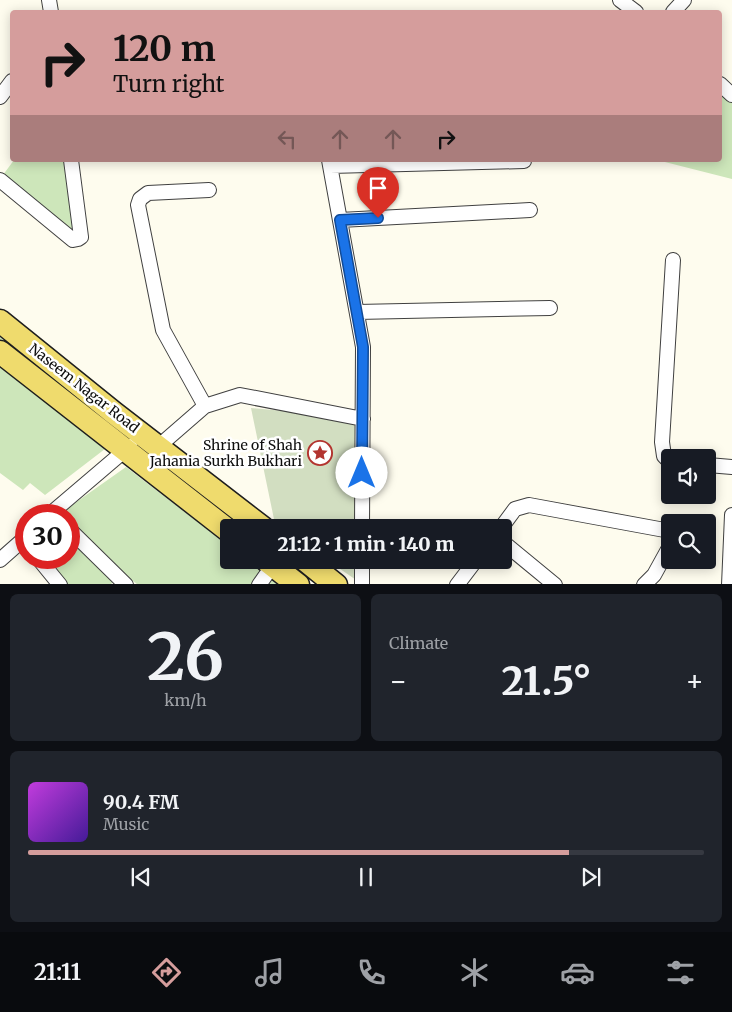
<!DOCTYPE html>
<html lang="en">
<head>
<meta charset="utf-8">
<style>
	:root { --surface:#171b24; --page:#20242c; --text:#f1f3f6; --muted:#9ea1a6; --line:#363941; --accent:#d59d9c }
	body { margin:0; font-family:Merriweather,serif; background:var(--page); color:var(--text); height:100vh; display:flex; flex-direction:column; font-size:19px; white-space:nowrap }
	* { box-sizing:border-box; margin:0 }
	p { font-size:16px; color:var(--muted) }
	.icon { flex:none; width:28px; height:28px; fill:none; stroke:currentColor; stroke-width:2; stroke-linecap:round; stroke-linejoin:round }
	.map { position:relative; height:584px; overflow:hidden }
	.side { display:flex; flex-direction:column; gap:10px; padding:10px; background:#0d0f14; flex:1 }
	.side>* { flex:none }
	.guide { position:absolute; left:10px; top:10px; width:712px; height:152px; border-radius:5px; box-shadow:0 2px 12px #0003; background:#d59d9c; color:#111; overflow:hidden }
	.tools { position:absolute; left:661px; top:449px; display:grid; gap:10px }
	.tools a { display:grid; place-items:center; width:55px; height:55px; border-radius:5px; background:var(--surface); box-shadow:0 2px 12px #0003; font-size:25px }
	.speed { position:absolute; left:15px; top:504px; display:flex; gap:10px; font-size:25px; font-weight:700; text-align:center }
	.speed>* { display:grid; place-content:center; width:65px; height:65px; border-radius:50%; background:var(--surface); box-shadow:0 2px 12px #0003; line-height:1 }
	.speed .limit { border:8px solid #d22; background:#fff; color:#111 }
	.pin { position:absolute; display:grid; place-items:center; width:42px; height:42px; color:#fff; margin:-51px -21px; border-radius:50% 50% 50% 0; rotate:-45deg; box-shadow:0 0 5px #0007 }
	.pin .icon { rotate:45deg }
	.me { position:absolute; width:55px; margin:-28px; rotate:0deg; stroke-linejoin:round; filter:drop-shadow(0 0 4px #0008) }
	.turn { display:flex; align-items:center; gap:18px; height:105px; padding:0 20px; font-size:22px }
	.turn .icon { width:65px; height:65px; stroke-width:2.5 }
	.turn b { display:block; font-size:35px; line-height:42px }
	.lanes { display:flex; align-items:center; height:48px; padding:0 20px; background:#0003; justify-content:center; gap:25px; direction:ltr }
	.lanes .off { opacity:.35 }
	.big { font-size:38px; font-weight:800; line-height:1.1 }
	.side .card { flex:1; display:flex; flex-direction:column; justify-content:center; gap:8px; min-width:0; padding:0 18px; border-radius:8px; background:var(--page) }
	.side .dial { align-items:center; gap:0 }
	.dial b { font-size:65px; line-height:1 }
	.song { display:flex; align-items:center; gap:15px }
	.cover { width:60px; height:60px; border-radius:8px; background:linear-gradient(135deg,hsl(290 70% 55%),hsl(260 70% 35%)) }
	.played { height:5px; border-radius:2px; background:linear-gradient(90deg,var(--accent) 80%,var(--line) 80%) }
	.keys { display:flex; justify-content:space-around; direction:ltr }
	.heat { display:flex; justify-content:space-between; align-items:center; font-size:28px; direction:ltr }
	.side .tiles { flex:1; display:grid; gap:10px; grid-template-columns:1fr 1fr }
	.card:last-child { grid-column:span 2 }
	.trip { position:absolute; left:220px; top:519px; width:292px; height:50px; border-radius:5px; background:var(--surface); box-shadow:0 2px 12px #0003; font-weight:800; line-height:50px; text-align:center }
	.tabs { display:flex; height:80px; justify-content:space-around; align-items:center; background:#090b0e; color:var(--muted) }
	.tabs .icon { width:35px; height:35px }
	.tabs .selected { color:var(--accent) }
	.tabs b { font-size:22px; color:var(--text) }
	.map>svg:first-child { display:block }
	.green { fill:#cde6ba }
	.cemetery { fill:#d2dec1 }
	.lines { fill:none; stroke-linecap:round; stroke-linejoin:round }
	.minor-casing { stroke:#404040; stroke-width:16 }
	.primary-casing { stroke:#1e1e1e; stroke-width:25 }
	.minor { stroke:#fff; stroke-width:14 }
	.primary { stroke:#efdb6d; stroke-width:22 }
	.route-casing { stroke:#114b97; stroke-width:12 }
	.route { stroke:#1a73e8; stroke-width:9 }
	.labels { text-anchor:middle; stroke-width:5; stroke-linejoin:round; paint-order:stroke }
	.street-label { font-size:14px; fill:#0d0d0d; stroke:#fff }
	.poi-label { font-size:14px; fill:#0d0d0d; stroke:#fff; text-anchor:end }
</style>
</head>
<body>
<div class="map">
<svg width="732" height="585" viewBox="0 0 732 585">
	<rect width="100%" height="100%" fill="#fefcee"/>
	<path class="green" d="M720,84L732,95V179L657,160H720Z
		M14,160H71L78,239L0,179Z
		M0,320L263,527L229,528L114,442L45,495L30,483L23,490L0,473Z
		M126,467L229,546V560H247L279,584H137L122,573L111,584H66L44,558H69V515H58Z"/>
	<path class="cemetery" d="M251,408L363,418L362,527L280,528L275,524Z
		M327,560H362V584Z"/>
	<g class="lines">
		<defs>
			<path id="minor" d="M49,0L51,12
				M620,0L636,12
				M673,12L684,0
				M720,84L732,95
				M0,97L12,81
				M329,160L363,347L362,528
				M330,166L524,161
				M0,180L73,240L78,239L81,237L71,160
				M340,220L530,210
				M357,312L550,308
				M205,406L163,330L138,205L140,199L148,193L209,190
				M159,446L205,406L240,395L363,419
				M670,462L664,456L662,442L673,260
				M708,465L732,467
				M49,515L130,446
				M501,528L515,509L529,505L670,531
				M69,529L126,585
				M504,543L555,585
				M38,558L60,585
				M0,560L26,537
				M259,585L273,565
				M362,585V560
				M457,585L476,560
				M644,585L654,575L670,546
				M729,585L732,515"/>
			<path id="primary" d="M0,321L114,413L263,528
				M0,352L229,531
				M266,560L298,585
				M305,560L336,585"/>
		</defs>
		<use href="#minor" class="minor-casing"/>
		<use href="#primary" class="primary-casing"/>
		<use href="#minor" class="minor"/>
		<use href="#primary" class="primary"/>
	</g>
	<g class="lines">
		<defs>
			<path id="route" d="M362,473L363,347L340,220L378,218"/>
		</defs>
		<use href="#route" class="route-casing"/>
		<use href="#route" class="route"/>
	</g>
	<defs>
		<symbol id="sight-ring" viewBox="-11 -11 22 22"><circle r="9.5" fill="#fff" stroke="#b3342f" stroke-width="1.5"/><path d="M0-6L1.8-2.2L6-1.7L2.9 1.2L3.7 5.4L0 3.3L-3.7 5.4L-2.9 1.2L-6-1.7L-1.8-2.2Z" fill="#b3342f"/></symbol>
	</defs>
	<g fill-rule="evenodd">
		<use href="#sight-ring" x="306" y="439" width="28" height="28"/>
	</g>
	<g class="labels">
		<g class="street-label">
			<text transform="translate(84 388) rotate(38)" y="5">Naseem Nagar Road</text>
		</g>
		<g class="poi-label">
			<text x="302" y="450">Shrine of Shah<tspan x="302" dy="16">Jahania Surkh Bukhari</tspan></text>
		</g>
	</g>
</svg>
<div class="tools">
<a><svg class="icon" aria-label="sound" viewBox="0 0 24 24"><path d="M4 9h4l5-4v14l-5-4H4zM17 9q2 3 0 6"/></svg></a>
<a><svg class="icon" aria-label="search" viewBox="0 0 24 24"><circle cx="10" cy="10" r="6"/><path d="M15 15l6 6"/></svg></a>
</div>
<div class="speed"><div class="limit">30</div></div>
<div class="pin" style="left:378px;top:218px;background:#d93025"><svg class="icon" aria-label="arrive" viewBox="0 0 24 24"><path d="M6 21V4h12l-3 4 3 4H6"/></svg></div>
<svg class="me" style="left:362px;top:473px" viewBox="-20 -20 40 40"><circle r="19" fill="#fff"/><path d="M0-13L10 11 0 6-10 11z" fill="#1a73e8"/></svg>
<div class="trip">21:12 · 1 min · 140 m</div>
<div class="guide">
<div class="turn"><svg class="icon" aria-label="right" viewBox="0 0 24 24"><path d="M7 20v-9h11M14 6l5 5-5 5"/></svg><div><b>120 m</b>Turn right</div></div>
<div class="lanes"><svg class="icon off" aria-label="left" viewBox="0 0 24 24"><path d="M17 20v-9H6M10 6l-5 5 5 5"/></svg><svg class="icon off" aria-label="ahead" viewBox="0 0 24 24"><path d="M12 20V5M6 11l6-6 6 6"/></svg><svg class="icon off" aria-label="ahead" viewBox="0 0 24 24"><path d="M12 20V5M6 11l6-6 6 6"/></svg><svg class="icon" aria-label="right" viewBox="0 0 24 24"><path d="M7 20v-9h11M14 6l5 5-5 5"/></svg></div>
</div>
</div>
<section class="side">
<div class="tiles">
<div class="card dial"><b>26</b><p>km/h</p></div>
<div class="card"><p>Climate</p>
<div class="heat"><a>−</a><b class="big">21.5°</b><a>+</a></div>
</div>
<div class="card">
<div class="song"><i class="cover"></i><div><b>90.4 FM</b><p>Music</p></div></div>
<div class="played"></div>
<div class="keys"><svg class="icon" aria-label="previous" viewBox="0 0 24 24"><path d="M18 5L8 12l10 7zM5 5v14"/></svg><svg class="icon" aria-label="pause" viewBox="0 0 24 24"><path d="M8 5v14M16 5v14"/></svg><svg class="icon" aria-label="next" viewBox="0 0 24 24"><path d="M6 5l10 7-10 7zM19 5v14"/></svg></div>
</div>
</div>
</section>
<nav class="tabs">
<b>21:11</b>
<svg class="icon selected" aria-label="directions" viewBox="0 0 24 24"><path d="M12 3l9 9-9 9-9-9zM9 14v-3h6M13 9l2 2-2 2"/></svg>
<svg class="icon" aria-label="music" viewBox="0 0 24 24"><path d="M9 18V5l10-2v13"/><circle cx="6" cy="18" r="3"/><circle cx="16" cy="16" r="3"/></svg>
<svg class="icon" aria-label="phone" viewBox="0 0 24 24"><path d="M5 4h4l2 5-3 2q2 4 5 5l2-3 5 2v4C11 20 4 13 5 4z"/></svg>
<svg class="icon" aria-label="climate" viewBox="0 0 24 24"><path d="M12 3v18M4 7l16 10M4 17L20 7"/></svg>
<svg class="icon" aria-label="car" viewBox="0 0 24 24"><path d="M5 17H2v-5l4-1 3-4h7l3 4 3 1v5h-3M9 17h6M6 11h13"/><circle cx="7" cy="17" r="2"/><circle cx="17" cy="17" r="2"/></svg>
<svg class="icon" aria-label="filters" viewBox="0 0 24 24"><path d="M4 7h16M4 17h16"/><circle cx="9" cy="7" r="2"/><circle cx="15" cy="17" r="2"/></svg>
</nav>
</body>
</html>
